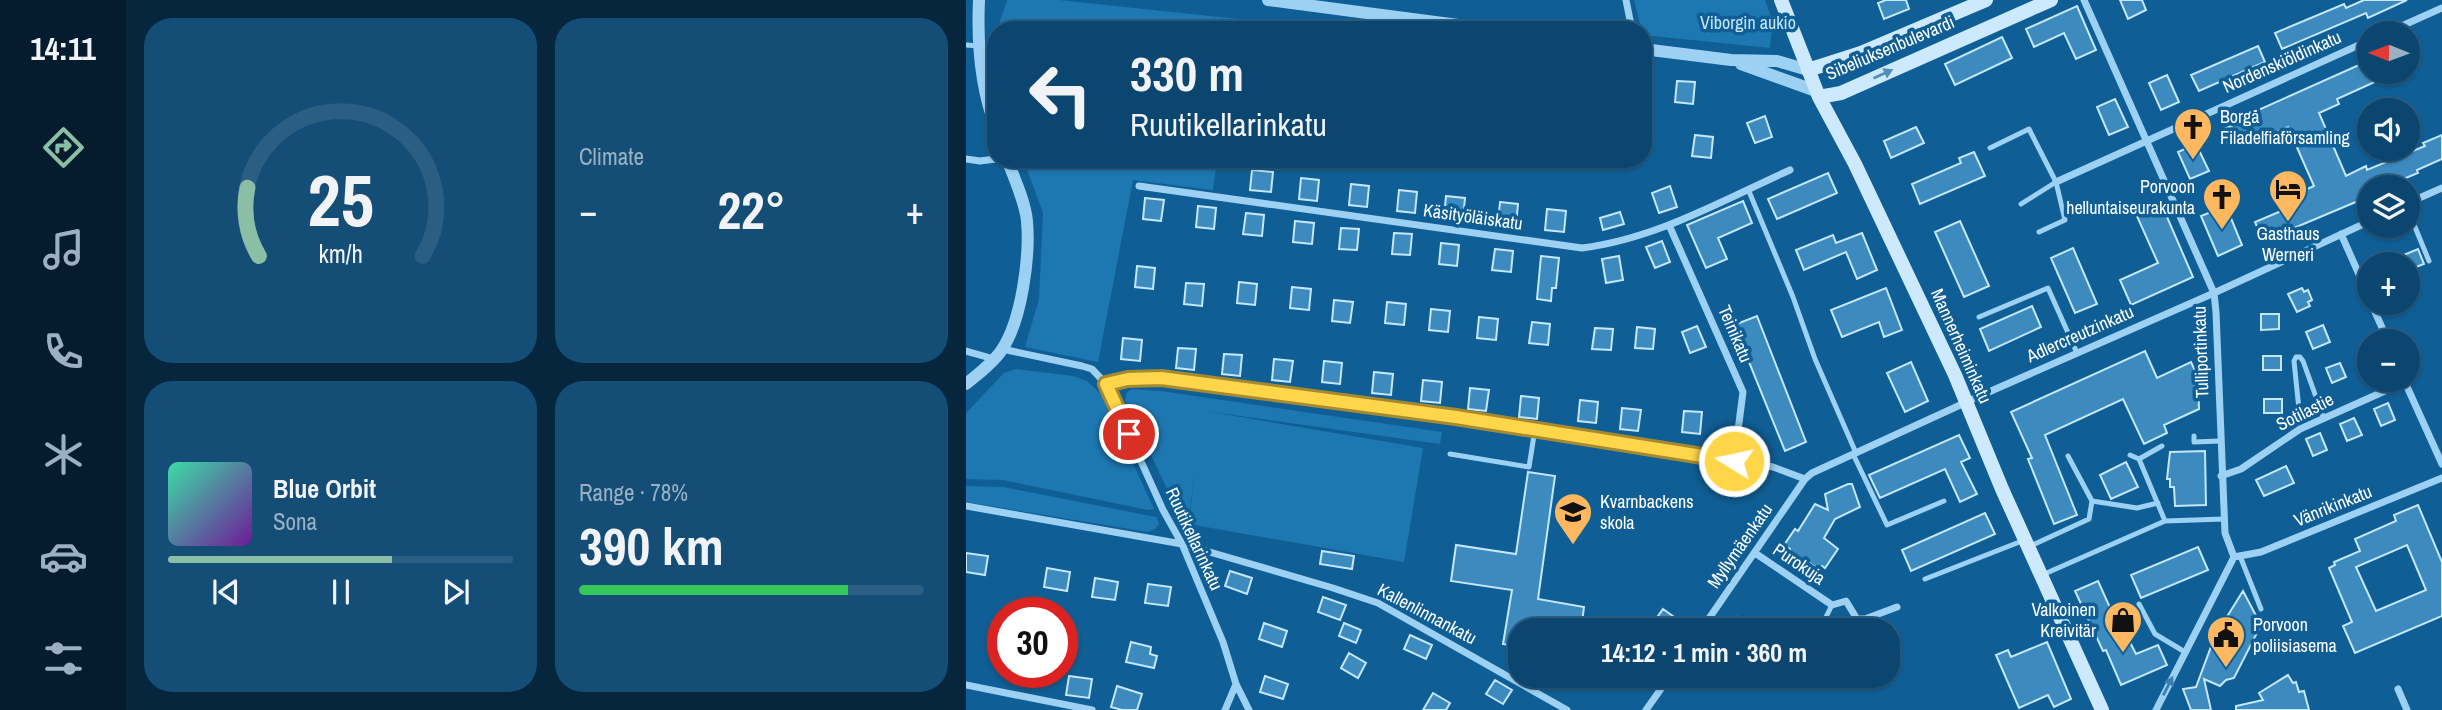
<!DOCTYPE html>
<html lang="en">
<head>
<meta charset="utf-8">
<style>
	:root { --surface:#0b4670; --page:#144d75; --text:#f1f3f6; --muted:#9ab1c3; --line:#2b5e83; --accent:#8abfa5 }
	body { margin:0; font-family:"Archivo Narrow",sans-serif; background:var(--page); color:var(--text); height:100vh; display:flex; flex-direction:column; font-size:26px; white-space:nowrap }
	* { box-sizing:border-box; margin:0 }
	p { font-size:23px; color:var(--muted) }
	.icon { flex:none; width:38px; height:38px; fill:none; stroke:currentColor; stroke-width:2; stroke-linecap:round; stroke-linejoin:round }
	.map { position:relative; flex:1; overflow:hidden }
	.drawer { display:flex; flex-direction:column; gap:18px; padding:18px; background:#06263e; width:840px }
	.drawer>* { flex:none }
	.guide { position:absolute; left:21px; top:21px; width:665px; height:147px; border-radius:28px; box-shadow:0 2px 5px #0004,0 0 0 2px var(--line); background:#0b4670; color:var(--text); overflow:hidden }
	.needle { width:46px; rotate:271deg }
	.controls { position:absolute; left:1391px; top:21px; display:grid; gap:14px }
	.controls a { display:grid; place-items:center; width:63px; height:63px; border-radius:50%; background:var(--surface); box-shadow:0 2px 5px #0004,0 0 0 2px var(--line); font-size:35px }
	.speed { position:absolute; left:21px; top:597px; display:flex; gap:14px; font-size:35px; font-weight:700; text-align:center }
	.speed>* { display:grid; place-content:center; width:91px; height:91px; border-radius:50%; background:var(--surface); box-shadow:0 2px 5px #0004,0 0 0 2px var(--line); line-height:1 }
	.speed .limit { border:10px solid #d22; background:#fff; color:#111 }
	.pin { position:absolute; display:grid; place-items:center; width:60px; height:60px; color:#fff; margin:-30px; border:4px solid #fff; border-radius:50%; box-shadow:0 2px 7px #0007 }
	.me { position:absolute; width:77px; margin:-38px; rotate:280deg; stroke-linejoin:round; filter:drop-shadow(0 0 5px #0008) }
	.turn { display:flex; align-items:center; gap:24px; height:147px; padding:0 28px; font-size:32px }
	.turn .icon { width:91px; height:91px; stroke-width:2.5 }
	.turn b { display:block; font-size:49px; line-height:60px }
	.big { font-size:52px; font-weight:700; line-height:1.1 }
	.drawer .card { flex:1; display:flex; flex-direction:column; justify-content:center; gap:10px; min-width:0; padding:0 24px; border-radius:28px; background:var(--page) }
	.drawer .dial { align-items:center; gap:0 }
	.dial svg { height:182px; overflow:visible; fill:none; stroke:var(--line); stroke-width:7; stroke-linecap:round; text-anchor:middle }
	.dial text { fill:var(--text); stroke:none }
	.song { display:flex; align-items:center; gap:21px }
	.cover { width:84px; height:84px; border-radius:10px; background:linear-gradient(135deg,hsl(160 70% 55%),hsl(280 70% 35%)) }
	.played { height:7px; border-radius:4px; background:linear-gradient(90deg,var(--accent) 65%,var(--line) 65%) }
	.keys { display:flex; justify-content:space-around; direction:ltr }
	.heat { display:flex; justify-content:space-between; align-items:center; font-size:38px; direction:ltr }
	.charge { height:10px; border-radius:5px; background:linear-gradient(90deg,#34c759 78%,var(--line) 0) }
	.drawer .tiles { flex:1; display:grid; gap:18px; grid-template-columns:repeat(2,1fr) }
	.trip { position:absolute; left:542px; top:618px; width:392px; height:70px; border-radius:28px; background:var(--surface); box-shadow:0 2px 5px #0004,0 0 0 2px var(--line); font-weight:700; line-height:70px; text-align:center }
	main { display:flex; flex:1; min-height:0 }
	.tab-bar { display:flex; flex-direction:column; width:126px; justify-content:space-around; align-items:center; background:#041c2d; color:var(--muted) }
	.tab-bar .icon { width:49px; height:49px }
	.tab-bar .active { color:var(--accent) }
	.tab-bar b { font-size:32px; color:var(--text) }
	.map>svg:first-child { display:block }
	.green { fill:#1d78b2 }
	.building { fill:#3c8abe; stroke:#c4e7fe; stroke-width:2; fill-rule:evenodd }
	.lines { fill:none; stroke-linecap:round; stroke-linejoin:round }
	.service { stroke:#9cd1f4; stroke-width:5 }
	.minor { stroke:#9cd1f4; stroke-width:7 }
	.tertiary { stroke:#9cd1f4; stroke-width:12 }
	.secondary { stroke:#cce9fd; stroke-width:14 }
	.oneway { fill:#518fb9 }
	.oneway2 { fill:#3980b2 }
	.route-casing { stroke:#a68a30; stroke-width:18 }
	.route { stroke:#ffd54a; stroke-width:12 }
	.labels { text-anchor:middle; stroke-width:7; stroke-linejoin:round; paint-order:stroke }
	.park-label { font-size:18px; fill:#c4e7fe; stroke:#0f5e95 }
	.street-label { font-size:18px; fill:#fff; stroke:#0f5e95 }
	.poi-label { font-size:18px; fill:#fff; stroke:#0f5e95; text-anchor:start }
</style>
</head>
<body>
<main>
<nav class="tab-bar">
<b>14:11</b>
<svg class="icon active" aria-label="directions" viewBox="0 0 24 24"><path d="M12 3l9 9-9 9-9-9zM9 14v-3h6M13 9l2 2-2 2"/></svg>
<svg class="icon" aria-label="music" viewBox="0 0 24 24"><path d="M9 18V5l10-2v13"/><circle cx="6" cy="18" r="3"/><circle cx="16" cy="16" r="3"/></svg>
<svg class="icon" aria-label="phone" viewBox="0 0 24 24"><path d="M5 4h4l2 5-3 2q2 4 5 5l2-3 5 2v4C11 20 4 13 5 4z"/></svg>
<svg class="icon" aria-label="climate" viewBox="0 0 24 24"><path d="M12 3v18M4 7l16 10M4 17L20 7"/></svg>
<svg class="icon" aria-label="car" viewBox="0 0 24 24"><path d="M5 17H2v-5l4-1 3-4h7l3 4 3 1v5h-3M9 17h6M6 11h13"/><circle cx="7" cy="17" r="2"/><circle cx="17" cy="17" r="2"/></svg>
<svg class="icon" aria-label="filters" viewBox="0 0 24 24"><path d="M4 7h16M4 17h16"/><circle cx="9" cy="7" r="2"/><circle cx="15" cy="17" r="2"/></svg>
</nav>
<section class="drawer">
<div class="tiles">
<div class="card dial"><svg viewBox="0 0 100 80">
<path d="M14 69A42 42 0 1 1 86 69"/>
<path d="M14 69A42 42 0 0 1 9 39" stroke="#8abfa5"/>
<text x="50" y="56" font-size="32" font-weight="700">25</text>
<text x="50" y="72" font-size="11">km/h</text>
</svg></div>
<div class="card"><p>Climate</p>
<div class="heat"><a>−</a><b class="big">22°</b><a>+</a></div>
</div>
<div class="card">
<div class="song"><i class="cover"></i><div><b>Blue Orbit</b><p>Sona</p></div></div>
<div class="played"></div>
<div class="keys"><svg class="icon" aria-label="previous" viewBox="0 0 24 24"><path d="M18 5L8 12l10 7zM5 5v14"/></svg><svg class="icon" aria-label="pause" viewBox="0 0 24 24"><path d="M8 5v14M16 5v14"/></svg><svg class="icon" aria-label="next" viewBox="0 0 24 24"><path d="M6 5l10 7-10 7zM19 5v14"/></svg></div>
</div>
<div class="card"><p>Range · 78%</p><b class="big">390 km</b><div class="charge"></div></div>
</div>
</section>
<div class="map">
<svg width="1476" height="710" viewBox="0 0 1476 710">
	<rect width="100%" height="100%" fill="#0f5e95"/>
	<path class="green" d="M41,0H93L272,19L270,30H31Z
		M668,0H799L809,28L805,35L804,48L677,35Z
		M57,159H251L247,190L167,180L132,362L59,347L73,299L77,213Z
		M50,369L107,376L121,381L135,394L188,509L182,510L37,480L0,479V413L38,373Z
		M166,389L195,391L476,432L474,444L239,411L457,448L438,562L223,524L229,470L222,524L217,523L159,400L161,392Z
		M0,486L37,487L190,517L193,523L190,528L182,532L0,502Z"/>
	<path class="building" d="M920,0H940L943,9L918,19L912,3Z
		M1154,0H1176L1180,10L1162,19Z
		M1398,0H1441L1402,18L1400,13L1316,49L1309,33L1378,4L1380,8Z
		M1111,6L1130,50L1110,59L1098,33L1068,47L1060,29Z
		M1036,37L1046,58L989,85L979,64Z
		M1292,46L1299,62L1233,91L1225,75Z
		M1404,60V72H1407L1411,81L1371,99L1373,104L1353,113L1380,176L1400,166L1401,170L1459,146L1457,143L1476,135V159L1451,170L1452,173L1418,187H1404V196L1297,241L1289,222L1334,203L1330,194L1348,186L1322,127L1299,137L1297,131L1263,146L1256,130L1290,115L1288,112Z
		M1201,75L1213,102L1195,110L1183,83Z
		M711,81L729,82L727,104L709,102Z
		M1149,99L1162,127L1143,135L1131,107Z
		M799,116L806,137L789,143L781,123Z
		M950,127L958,143L925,158L918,141Z
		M729,135L747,137L745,158L726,156Z
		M1230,144L1243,171L1224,179L1212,152Z
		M1008,152L1019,176L954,204L946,184L995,163L993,158Z
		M286,170L307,172L305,192L284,190Z
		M862,173L871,193L811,219L802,199Z
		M335,178L353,180L351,201L333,199Z
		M385,184L403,186L401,207L383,205Z
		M704,186L711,207L693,213L686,193Z
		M433,190L451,192L449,213L431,211Z
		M480,196L499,198L497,219L478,217Z
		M179,198L198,200L195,221L177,219Z
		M777,201L786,223L752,238L761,259L740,268L721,225Z
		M534,202L552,204L550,225L532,223Z
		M1195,203L1227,277L1165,305L1154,280L1192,263L1170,214Z
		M232,206L250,208L248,229L230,227Z
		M1260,206L1276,245L1252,256L1235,216Z
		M581,209L600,211L598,232L579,230Z
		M654,212L658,224L637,230L634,218Z
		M280,213L298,215L296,236L277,234Z
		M329,221L348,223L346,244L327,242Z
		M994,221L1023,286L998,297L969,232Z
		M375,228L393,229L391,250L373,249Z
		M428,233L446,234L444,255L426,254Z
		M896,233L911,270L891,279L880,252L838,270L830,250L867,235L870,243Z
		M696,241L704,262L689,268L680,247Z
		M475,243L493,245L491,266L473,264Z
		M1107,248L1131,304L1109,313L1085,258Z
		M529,249L547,251L545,272L526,270Z
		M1452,249L1458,264L1442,270V264H1416Z
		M575,256L593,258L590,288H586L585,301L571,299Z
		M653,256L657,280L640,283L636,259Z
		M171,266L189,268L187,289L169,287Z
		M273,282L291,284L289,305L271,303Z
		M220,283L238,284L236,306L218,304Z
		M326,287L345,289L343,310L324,308Z
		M920,288L936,330L918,337L913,322L876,337L865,310Z
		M1336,288L1338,292L1342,290L1346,300L1342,302L1344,306L1331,312L1322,294Z
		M368,300L387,302L384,323L366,321Z
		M421,302L440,304L438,325L419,323Z
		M1066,306L1075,327L1023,351L1014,329Z
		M465,309L484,311L482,332L463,330Z
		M1295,314H1313V329L1295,330Z
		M791,316L840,442L819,451L768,325Z
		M513,317L532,319L530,340L511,338Z
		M566,322L584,324L582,345L563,343Z
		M1357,325L1364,342L1347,349L1340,332Z
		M731,326L740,347L724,353L716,332Z
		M671,327L689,329L687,349L669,348Z
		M629,328L647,329L645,350L626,349Z
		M157,338L176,340L174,361L155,359Z
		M212,348L230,349L228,370L210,368Z
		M1179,351L1191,378L1225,362L1232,377L1233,409L1198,425L1201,433L1178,444L1157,399L1079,435L1111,515L1088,524L1062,459L1066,458L1045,412Z
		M258,354L276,355L274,376L256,374Z
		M1297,356H1315V370H1297Z
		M308,359L327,361L324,382L306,380Z
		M358,361L376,363L374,384L356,382Z
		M945,362L962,401L939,412L921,373Z
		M1374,363L1380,377L1366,383L1360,368Z
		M408,372L427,374L425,395L406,393Z
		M457,380L476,382L474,403L455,401Z
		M504,388L523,390L520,411L502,409Z
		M555,396L573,398L571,419L553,417Z
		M1298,399H1316V413H1298Z
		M614,400L632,402L630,423L612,421Z
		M1422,403L1429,420L1415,426L1408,409Z
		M656,408L675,410L672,431L654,429Z
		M718,411L736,412L734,434L716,432Z
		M1388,418L1396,435L1381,441L1374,424Z
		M1354,433L1361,450L1347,456L1340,439Z
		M993,435L1004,458L995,462L1011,494L994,502L979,469L914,498L903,475Z
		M1239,451L1240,505L1209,506L1208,487H1204V479H1201L1204,452Z
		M1160,462L1172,487L1145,499L1134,475Z
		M1320,466L1328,483L1298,496L1290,480Z
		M562,472L589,476L572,599L618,607L615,630H555V647L537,644L546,590L485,581L490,545L550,554Z
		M882,484H886L894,507L869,519L858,538L872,549L859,568L856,566L853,570L838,559L835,562L823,552L824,549L818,545L829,529L832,531L849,504L862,510L859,494Z
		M1452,505L1476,562V616L1389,653L1377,626L1386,622L1363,568L1369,565L1368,562L1394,551L1389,539L1430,521L1428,515ZM1441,545L1460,590L1410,611L1390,567Z
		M1019,513L1029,534L945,571L936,550Z
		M1232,547L1242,570L1175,598L1165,575Z
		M356,551L388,556L386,569L354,564Z
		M0,553L22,556L19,575L0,572Z
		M81,568L104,572L101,591L78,587Z
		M264,571L286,578L281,594L259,586Z
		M129,578L152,582L149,600L126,597Z
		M1132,581L1145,610L1147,609L1170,654L1192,645L1201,665L1155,685L1140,650L1137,651L1109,591Z
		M182,584L205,587L202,606L179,603Z
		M1277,591L1295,625L1268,678L1260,680L1254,686L1238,679L1245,710H1225L1217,689L1230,687L1249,636Z
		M357,597L380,605L374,620L352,612Z
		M697,609L711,619L704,630H682Z
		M772,617L791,630H764Z
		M298,623L321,631L316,647L293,639Z
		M378,623L395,630L390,643L373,636Z
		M444,635L466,645L460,659L438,649Z
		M165,642L185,647L184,654L191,656L188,668L160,662Z
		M1081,642L1105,699L1088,707L1082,695L1053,708L1030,655L1042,650L1045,657Z
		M383,653L400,663L392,678L375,668Z
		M46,672H70L67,686L45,683Z
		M1322,675L1327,683L1330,682L1333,692L1338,691L1343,710H1270V706L1297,700L1293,693Z
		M103,676L126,679L123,698L100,695Z
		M299,676L322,684L317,699L294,692Z
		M529,680L546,690L537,704L520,694Z
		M151,686L176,694L171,710H156L145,707Z
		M467,693L484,703L480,710H457Z"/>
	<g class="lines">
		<path class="service" d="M0,45L13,46
			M1024,148L1063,129L1090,182L1099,220L1073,232
			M782,189L827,297L849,359L890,453
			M1055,204L1090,182
			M1442,210L1463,261
			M1013,317L1082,288L1111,353
			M1335,429L1328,361L1330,357H1334L1337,361L1358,419
			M1228,436V442L1254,441
			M484,454L563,467L569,429
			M887,454L921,525L978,501
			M1164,455L1173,459L1199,521
			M1173,459L1196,446
			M1126,501L1171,508L1192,503
			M1062,547L1123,519L1126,501L1102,456
			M1274,556L1295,609
			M1076,575L1199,521L1258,519
			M959,579L1056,541
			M1173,604L1189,634L1219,652
			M854,629L866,605"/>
		<path class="minor" d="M660,0L666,30
			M1118,0L1248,293L1250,312L1259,533L1268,557L1190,710
			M1420,33L1476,8
			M0,159L14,161L30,159
			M1090,182L1404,40
			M173,186L616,248C690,239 757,200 824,170
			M1442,203L1476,188
			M703,225L777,392L768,461
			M1375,234L1404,299
			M1405,303L1422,341
			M36,349L116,366L126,369L140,384L162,379L195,378L490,417L807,467L839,479
			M0,351L28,359
			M1438,380L1476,464
			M140,384L197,510L216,544L257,642L270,684L283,710
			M1255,476L1275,469L1334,429L1439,382
			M0,506L216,544L367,588L412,603L601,710
			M789,553L866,605L880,601L891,619H899L931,607
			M1268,557L1295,552L1476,478
			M735,630L839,479L846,473L1016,395L1248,293L1404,221
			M0,685L126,710
			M1432,689L1441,710
			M259,710L270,684
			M680,710L704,676"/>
		<path class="tertiary" d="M13,0C11,44 14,87 30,128
			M302,0L530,30
			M677,49L765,60L811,61L842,70
			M775,64L850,91
			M0,384C12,374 26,364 35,351C56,321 64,256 61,221C59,201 48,178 41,159"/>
		<path class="secondary" d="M815,0L853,97L889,164L989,375L1036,489L1136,710
			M842,70L895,53L1020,0
			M853,97L875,93L1085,0"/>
	</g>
	<defs><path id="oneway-solid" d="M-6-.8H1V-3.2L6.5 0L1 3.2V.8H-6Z" transform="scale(1.75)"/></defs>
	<use class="oneway" href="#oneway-solid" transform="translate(917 74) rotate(-24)"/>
	<use class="oneway2" href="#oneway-solid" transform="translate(1202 686) rotate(-63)"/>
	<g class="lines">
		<defs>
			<path id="route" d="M163,434L140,384L162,379L195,378L490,417L768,461"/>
		</defs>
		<use href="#route" class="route-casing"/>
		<use href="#route" class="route"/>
	</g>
	<defs>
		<symbol id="church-pin" viewBox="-11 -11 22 30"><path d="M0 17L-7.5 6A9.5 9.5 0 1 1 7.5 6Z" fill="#ffb85f" stroke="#0f5e95"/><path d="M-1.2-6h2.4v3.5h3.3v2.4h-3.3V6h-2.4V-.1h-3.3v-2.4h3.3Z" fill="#111"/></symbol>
		<symbol id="hotel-pin" viewBox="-11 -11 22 30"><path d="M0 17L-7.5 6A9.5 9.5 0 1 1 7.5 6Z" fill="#ffb85f" stroke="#0f5e95"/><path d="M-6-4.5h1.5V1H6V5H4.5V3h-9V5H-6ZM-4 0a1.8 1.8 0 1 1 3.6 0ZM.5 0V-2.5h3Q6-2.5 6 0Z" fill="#111"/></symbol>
		<symbol id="school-pin" viewBox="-11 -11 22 30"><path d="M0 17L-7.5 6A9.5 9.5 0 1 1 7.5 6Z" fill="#ffb85f" stroke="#0f5e95"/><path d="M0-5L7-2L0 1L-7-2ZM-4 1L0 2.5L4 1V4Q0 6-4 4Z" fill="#111"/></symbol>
		<symbol id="shop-pin" viewBox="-11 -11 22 30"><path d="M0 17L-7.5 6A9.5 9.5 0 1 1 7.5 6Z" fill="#ffb85f" stroke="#0f5e95"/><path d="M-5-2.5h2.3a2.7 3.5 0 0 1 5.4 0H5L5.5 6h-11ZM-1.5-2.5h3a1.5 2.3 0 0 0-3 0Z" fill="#111"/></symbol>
		<symbol id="civic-pin" viewBox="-11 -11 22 30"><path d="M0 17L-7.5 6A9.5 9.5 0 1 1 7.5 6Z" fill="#ffb85f" stroke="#0f5e95"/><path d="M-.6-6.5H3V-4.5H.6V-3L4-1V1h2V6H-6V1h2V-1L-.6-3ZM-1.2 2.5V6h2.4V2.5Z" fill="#111"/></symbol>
	</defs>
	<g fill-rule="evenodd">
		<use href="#church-pin" x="1205" y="105" width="44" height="60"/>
		<use href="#hotel-pin" x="1300" y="167" width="44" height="60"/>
		<use href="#church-pin" x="1234" y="175" width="44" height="60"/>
		<use href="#school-pin" x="585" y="490" width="44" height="60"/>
		<use href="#shop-pin" x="1135" y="598" width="44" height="60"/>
		<use href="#civic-pin" x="1238" y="613" width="44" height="60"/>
	</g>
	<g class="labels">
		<g class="park-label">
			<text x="782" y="29">Viborgin aukio</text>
		</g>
		<g class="street-label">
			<text transform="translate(924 48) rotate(-23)" y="6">Sibeliuksenbulevardi</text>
			<text transform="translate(1316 62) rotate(-24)" y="6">Nordenskiöldinkatu</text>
			<text transform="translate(507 217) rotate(8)" y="6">Käsityöläiskatu</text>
			<text transform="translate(769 334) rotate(67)" y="6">Teinikatu</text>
			<text transform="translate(1114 334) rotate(-24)" y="6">Adlercreutzinkatu</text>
			<text transform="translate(995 346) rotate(66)" y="6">Mannerheiminkatu</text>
			<text transform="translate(1235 352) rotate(-92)" y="6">Tulliportinkatu</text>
			<text transform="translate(1339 412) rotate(-27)" y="6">Sotilastie</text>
			<text transform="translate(1367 506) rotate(-22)" y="6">Vänrikinkatu</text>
			<text transform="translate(228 539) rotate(65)" y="6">Ruutikellarinkatu</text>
			<text transform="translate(774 546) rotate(-55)" y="6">Myllymäenkatu</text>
			<text transform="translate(833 564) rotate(34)" y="6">Purokuja</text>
			<text transform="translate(461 614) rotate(28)" y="6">Kallenlinnankatu</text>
		</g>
		<g class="poi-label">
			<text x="1254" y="123">Borgå<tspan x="1254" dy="21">Filadelfiaförsamling</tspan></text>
			<text x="1229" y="193" text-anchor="end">Porvoon<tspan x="1229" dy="21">helluntaiseurakunta</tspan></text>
			<text x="1322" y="240" text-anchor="middle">Gasthaus<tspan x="1322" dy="21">Werneri</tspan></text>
			<text x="634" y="508">Kvarnbackens<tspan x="634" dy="21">skola</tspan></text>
			<text x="1130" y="616" text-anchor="end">Valkoinen<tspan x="1130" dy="21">Kreivitär</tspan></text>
			<text x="1287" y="631">Porvoon<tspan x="1287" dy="21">poliisiasema</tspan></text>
		</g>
	</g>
</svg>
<div class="controls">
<a><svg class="needle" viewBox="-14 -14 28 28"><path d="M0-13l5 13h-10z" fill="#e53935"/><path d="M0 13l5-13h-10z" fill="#9ab1c3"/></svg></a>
<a><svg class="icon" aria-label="sound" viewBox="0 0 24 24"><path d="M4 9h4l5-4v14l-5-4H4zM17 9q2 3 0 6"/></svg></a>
<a><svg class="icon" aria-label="layers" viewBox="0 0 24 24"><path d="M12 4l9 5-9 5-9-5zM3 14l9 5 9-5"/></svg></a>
<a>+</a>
<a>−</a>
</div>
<div class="speed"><div class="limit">30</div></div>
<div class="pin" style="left:163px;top:434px;background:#d93025"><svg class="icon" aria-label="arrive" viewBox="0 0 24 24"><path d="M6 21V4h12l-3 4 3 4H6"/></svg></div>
<svg class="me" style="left:768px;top:461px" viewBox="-20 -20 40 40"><circle r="17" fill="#ffd54a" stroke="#fff" stroke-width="3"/><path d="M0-11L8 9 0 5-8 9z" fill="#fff"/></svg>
<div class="trip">14:12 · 1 min · 360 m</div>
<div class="guide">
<div class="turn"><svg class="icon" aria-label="left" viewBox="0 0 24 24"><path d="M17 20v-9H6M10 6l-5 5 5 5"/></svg><div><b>330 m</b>Ruutikellarinkatu</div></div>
</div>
</div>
</main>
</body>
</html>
